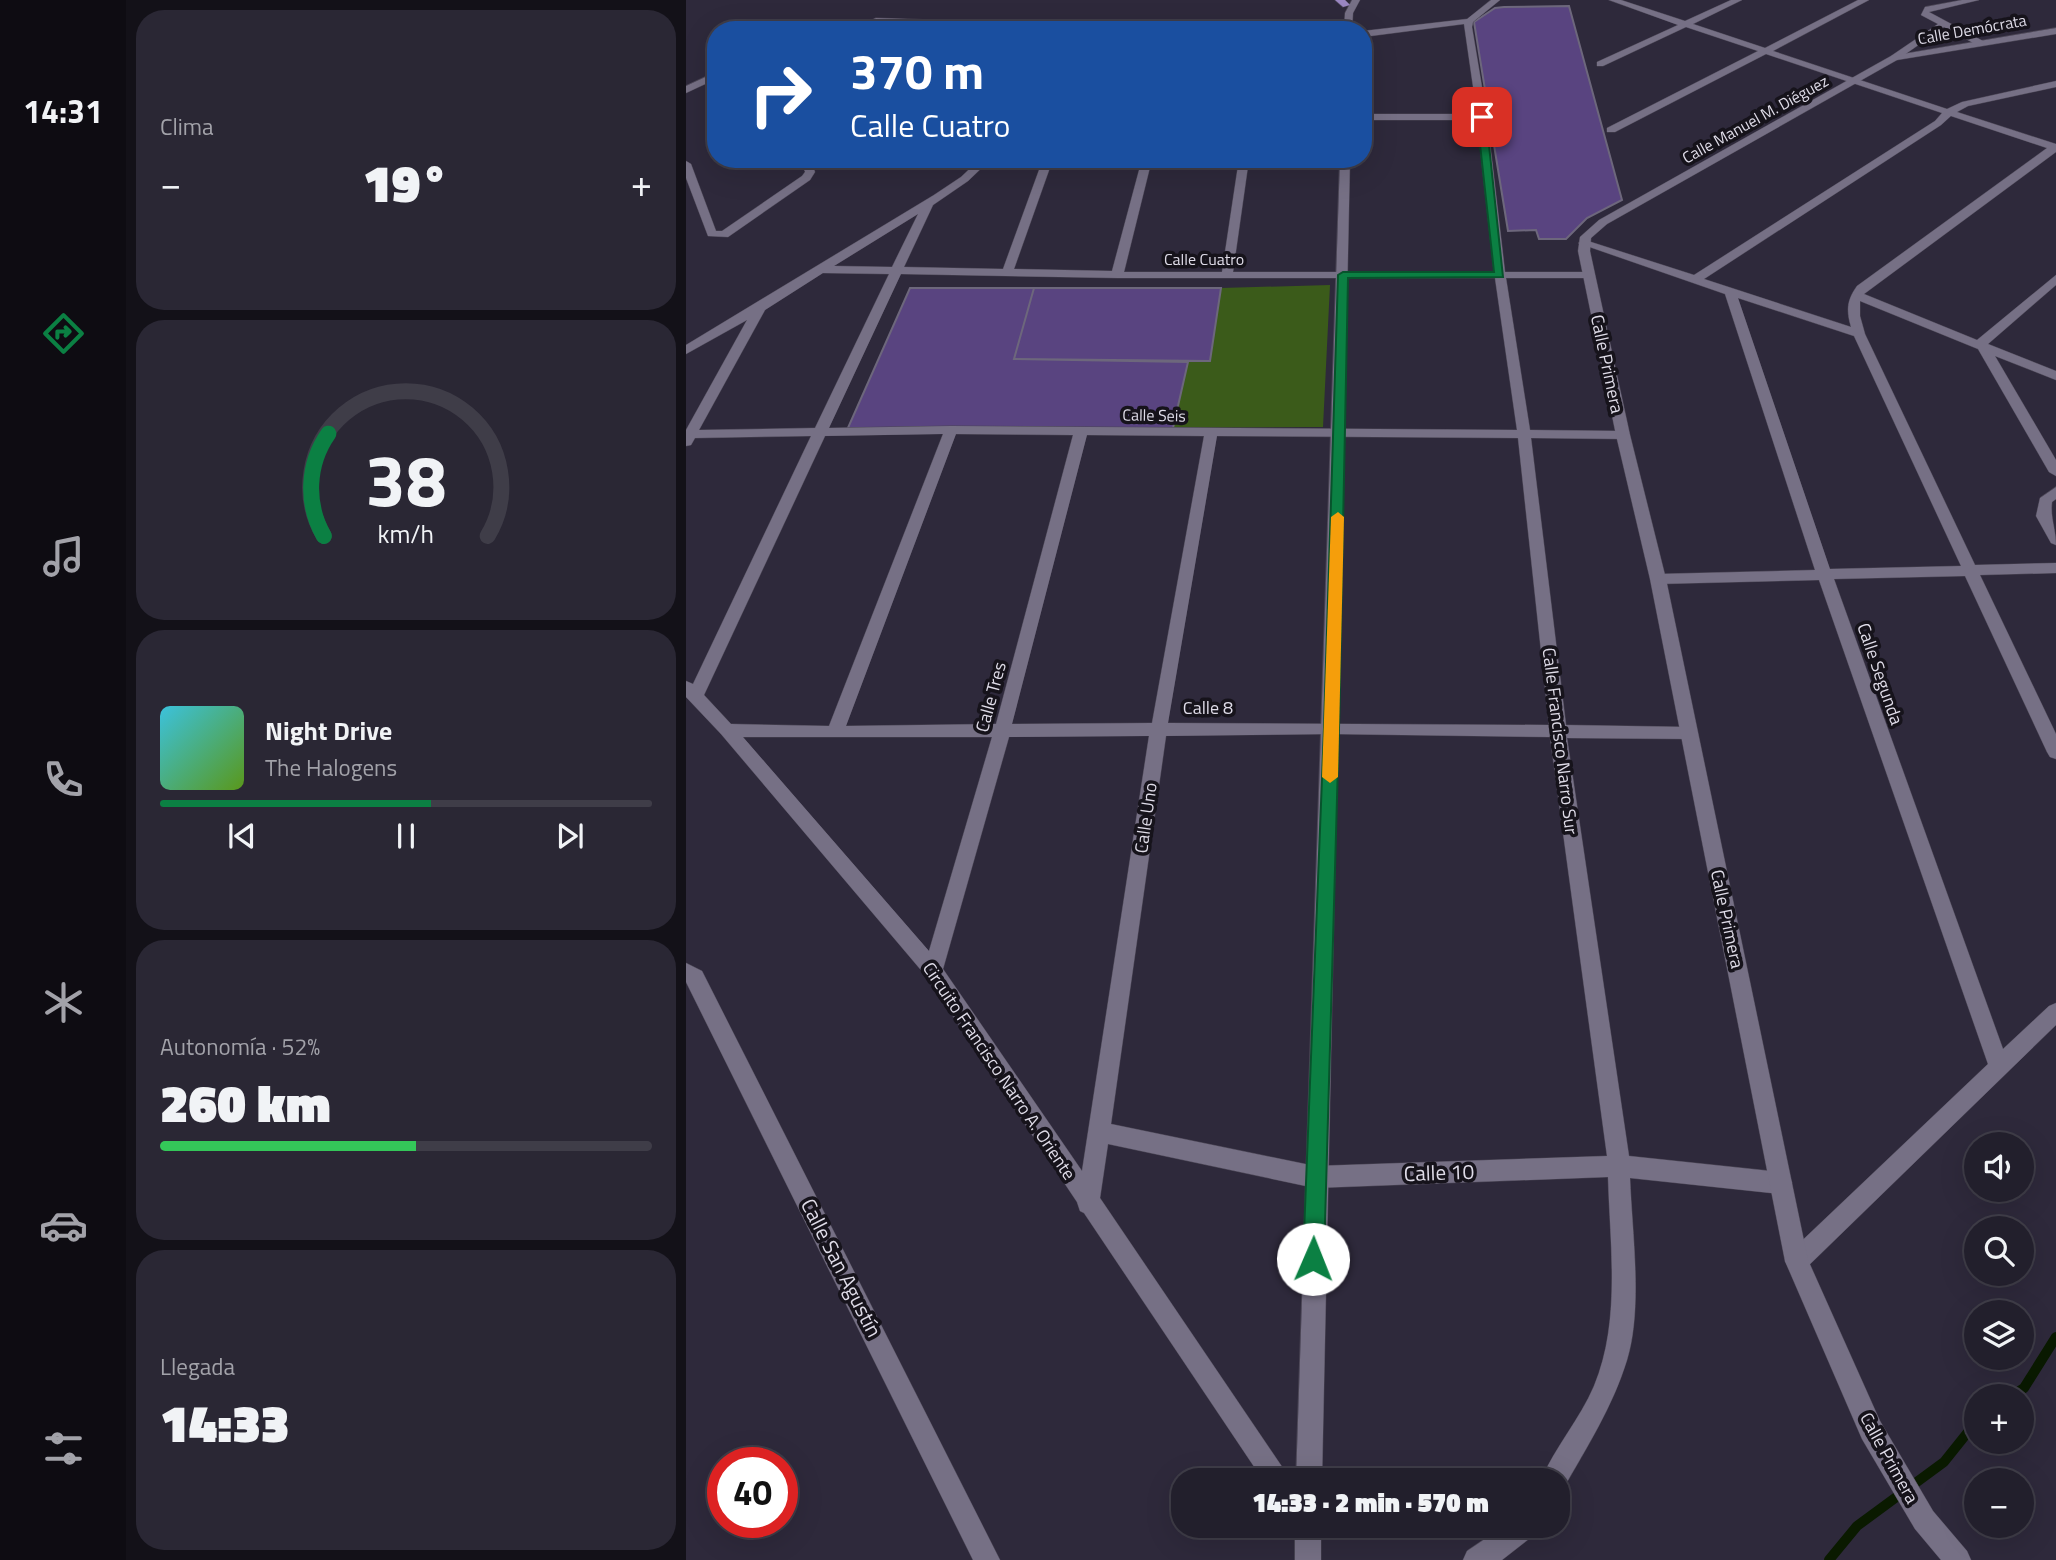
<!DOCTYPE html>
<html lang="es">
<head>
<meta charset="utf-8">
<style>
	:root { --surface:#221f2c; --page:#2a2734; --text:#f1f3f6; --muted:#a2a2a9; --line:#3f3d48; --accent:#0b8043 }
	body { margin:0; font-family:"Titillium Web",sans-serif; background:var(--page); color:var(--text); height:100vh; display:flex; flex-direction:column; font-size:26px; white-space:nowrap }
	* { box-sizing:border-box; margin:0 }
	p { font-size:23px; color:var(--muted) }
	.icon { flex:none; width:38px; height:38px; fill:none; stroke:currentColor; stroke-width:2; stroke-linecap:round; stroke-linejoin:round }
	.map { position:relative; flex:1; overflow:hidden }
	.side { display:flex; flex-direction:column; gap:10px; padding:10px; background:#131118; width:560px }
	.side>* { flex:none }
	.banner { position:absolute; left:21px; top:21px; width:665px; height:147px; border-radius:28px; box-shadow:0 7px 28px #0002,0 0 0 2px var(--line); background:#1a4fa0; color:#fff; overflow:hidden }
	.controls { position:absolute; left:1278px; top:1132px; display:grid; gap:14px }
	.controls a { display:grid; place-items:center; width:70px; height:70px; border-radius:50%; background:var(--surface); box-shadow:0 7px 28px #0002,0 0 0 2px var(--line); font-size:35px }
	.speed { position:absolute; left:21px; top:1447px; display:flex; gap:14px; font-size:35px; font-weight:700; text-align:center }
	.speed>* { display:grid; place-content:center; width:91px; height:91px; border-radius:50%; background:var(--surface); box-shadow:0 7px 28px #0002,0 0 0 2px var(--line); line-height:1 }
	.speed .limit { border:10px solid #d22; background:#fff; color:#111 }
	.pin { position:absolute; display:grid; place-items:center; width:60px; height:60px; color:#fff; margin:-30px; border-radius:14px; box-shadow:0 4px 10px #0006 }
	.me { position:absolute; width:77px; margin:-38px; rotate:1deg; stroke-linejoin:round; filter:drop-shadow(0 0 5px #0008) }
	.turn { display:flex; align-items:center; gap:24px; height:147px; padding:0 28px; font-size:32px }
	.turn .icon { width:91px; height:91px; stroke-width:2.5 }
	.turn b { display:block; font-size:49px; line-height:60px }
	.big { font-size:52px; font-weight:800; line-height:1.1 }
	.side .card { flex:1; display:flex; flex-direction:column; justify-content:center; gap:10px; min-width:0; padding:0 24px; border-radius:28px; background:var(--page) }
	.side .dial { align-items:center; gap:0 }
	.dial svg { height:182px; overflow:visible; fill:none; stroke:var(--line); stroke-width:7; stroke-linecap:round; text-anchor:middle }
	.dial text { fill:var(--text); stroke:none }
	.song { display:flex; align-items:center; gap:21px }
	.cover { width:84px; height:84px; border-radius:10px; background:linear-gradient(135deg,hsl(190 70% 55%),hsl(90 70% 35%)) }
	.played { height:7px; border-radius:4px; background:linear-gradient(90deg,var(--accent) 55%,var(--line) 55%) }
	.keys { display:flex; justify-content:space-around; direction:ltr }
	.heat { display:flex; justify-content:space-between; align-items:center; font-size:38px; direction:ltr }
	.charge { height:10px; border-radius:5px; background:linear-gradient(90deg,#34c759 52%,var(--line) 0) }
	.trip { position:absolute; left:485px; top:1468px; width:399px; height:70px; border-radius:28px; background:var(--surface); box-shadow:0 7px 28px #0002,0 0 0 2px var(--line); font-weight:800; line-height:70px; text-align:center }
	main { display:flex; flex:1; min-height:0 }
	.dock { display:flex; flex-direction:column; width:126px; justify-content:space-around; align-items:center; background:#0e0c12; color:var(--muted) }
	.dock .icon { width:49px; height:49px }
	.dock .active { color:var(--accent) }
	.dock b { font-size:32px; color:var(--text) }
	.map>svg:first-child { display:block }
	.green { fill:#3b5b1a }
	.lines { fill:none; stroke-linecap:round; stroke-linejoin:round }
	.stream { stroke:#0a1a00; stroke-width:10 }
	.building { fill:#594480; stroke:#6d677c; stroke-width:2 }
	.street-casing { stroke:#4b4655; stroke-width:1 }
	.secondary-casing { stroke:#4b4655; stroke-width:1 }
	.primary-casing { stroke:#4b4655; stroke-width:1 }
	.street { fill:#767085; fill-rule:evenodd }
	.secondary { fill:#767085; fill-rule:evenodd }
	.primary { fill:#9a86c2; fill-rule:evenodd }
	.route { fill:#0b8043; stroke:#07532c; stroke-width:2 }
	.slow { fill:#f59e0b }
	.labels { text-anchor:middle; stroke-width:7; stroke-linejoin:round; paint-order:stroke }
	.far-street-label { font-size:16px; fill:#dfdce8; stroke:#16131b }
	.street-label { font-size:18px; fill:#dfdce8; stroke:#16131b }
	.near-street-label { font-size:21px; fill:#dfdce8; stroke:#16131b }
</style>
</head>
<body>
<main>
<nav class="dock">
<b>14:31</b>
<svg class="icon active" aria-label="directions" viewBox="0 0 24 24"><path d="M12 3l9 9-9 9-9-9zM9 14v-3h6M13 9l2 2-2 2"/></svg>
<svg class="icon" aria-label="music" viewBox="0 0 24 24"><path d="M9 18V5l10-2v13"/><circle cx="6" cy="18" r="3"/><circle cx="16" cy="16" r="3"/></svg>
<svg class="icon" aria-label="phone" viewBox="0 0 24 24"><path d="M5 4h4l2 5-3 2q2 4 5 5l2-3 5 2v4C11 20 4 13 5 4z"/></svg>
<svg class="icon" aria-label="climate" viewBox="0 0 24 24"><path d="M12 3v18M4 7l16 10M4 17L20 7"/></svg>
<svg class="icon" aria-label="car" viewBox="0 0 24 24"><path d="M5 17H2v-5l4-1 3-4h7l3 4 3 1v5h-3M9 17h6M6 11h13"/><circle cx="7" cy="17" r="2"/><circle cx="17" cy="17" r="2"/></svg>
<svg class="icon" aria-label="filters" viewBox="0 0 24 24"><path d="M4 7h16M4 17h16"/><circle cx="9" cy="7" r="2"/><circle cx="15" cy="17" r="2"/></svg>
</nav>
<section class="side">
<div class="card"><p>Clima</p>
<div class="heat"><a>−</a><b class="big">19°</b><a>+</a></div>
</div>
<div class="card dial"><svg viewBox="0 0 100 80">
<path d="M14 69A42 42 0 1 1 86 69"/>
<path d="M14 69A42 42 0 0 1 16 24" stroke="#0b8043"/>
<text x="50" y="56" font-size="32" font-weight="700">38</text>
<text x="50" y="72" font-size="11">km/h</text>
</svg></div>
<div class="card">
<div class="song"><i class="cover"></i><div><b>Night Drive</b><p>The Halogens</p></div></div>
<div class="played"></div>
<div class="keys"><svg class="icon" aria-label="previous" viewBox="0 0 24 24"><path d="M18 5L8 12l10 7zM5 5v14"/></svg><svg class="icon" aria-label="pause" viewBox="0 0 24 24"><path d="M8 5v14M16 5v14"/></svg><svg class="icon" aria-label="next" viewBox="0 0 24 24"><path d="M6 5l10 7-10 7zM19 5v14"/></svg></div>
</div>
<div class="card"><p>Autonomía · 52%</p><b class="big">260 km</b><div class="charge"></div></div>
<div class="card"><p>Llegada</p><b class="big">14:33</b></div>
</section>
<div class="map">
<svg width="1370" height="1560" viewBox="0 0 1370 1560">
	<rect width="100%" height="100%" fill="#2e293b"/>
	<path class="green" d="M644,285L637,427L487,428L502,362L524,361L535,288Z"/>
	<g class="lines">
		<path class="stream" d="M1326,1396L1338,1388L1370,1337
			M1143,1560L1171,1526L1258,1462L1290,1422"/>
	</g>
	<path class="building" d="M883,6L936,200L901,218L880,239H853L850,230L822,231L788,22L809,8L818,7Z
		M224,288H348L328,359L502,362L487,428L161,430Z
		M348,288H535L524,361L328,359Z"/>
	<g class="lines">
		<defs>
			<path id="street" d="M805,0H814L787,22L786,27L801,117L819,272H902L908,275L902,278H820L844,430L937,431L944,435L937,439L845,438L880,725L1003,727L1009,728L1011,733L1009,738L1003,739L881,738L943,1156L1095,1172L1103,1175L1106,1183L1103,1191L1095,1194L944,1178C946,1232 957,1308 941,1360C927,1406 901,1447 877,1489L872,1491V1480H855C869,1447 894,1419 908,1386C935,1321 924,1246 922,1177L629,1188L422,1144L414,1198L605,1480H577L398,1213L394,1211L391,1202L240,976L35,734L0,697V681L7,684L125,436L9,438L5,445L0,446V430L61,320L0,354V345L248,195L275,177L294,159H305L282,181L247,205L218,267L317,269L357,159H367L328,269L426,271L456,159H466L438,272H536L553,159H563L547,272H808L791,120H677V114H791L778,24L677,37V31L781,19ZM232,214L206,267L148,266ZM137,273L203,274L129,428L13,430L79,310ZM215,274L431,278H809L831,430L265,426L143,428ZM257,434L143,726L45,724L18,695L139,436ZM270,434L387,435L310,724L160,726ZM401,435L518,436L466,723L326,724ZM531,436L832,438L863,725L482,723ZM646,734L864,737L921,1156L629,1166L425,1124L480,736ZM463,736L396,1171L257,969L323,737ZM57,737H306L243,951Z
				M923,0H935L999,21L1045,0H1056L1007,24L1079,48L1172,0H1183L1087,51L1261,109L1276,102L1370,81V87L1282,106L1271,112L1370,144V152L1178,294L1291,340L1370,275V285L1302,344L1370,371V380L1309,356L1370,460V476L1363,472L1292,349L1174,301V316L1179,334L1289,565L1370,563V573L1294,575L1370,734V759L1364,757L1361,752L1279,576L1148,579L1317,1049L1363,1006L1370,1003V1025L1119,1269L1111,1273L1103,1269L1099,1261L1103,1253L1302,1064L1133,580L972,584L964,579L972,574L1129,570L1039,294L892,243L902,241L1008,275L1249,121L1256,113L1080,54L929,132H921V128L1072,51L1000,27L917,66H911V62L992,25ZM1265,116L1361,148L1171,286C1161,300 1160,310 1165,327L1018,279L1255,125ZM1052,298L1168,336L1275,566L1144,569Z
				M1276,0H1293L1243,12L1297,41V45H1291L1258,27L1211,60H1205V56L1252,24L1235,15L1239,7Z
				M190,18L316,22L323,30L191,24L176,30H164Z
				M30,72V79L0,93V86Z
				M114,159H124L129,172L124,180L42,237L22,236L0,178V161L5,164L30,231H36L116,176L119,172Z
				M1370,487V499L1366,502C1364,518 1370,529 1370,545L1365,543L1350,516L1354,498Z
				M0,963L16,971L314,1560H287L0,982Z
				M818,1526H852L848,1535L816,1560H777L781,1551Z"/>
			<path id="secondary" d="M666,0H674L667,13L666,30H658L659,13Z
				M1370,28V34L1211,60L921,224L905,238L904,251L944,435L980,579L1122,1260L1194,1421L1247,1511L1281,1551L1285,1560H1255L1229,1529L1176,1439L1099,1261L964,579L930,435L892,251L894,237L913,220L1205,56Z
				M654,159H664L636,1480H610Z
				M609,1526H635V1560H609Z"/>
			<path id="primary" d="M649,0H659L664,5L657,7Z"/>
		</defs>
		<use href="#street" class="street-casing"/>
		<use href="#secondary" class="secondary-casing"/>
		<use href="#primary" class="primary-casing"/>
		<use href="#street" class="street"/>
		<use href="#secondary" class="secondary"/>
		<use href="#primary" class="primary"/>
	</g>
	<path class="route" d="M796,114L800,117L817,277L662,278L653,728L638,1259L635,1267L627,1270L620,1267L617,1259L638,728L652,275L657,272H808L791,117Z"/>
	<path class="slow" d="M652,512L658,517L652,777L644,783L636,777L645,517Z"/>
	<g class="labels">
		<g class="far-street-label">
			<text transform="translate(1286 29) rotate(-10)" y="6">Calle Demócrata</text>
			<text transform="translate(1069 119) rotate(-29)" y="6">Calle Manuel M. Diéguez</text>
			<text x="518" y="265">Calle Cuatro</text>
			<text transform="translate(468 415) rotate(1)" y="6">Calle Seis</text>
		</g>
		<g class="street-label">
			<text transform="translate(921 364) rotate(78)" y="6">Calle Primera</text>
			<text transform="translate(1194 674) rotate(71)" y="6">Calle Segunda</text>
			<text transform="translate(305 697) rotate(-75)" y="6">Calle Tres</text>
			<text x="522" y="714">Calle 8</text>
			<text transform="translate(874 741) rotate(83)" y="6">Calle Francisco Narro Sur</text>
			<text transform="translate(460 818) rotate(-82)" y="6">Calle Uno</text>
			<text transform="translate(1041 919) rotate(78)" y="6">Calle Primera</text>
			<text transform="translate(313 1071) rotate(56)" y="6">Circuito Francisco Narro A. Oriente</text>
			<text transform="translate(1203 1458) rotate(61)" y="6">Calle Primera</text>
		</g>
		<g class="near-street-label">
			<text transform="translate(753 1173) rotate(-2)" y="7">Calle 10</text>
			<text transform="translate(155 1268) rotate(63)" y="7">Calle San Agustín</text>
		</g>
	</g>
</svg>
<div class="controls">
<a><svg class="icon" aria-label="sound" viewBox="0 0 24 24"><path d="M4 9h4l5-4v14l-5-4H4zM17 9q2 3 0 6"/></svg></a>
<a><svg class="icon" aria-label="search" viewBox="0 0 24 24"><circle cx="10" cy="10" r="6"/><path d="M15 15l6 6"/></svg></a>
<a><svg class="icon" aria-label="layers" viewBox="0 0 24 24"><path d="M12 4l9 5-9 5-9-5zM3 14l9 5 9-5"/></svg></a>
<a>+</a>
<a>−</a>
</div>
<div class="speed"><div class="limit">40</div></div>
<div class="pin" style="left:796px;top:117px;background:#d93025"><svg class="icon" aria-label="arrive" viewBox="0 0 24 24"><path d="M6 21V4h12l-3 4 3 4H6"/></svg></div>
<svg class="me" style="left:627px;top:1259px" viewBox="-20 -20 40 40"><circle r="19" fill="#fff"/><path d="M0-13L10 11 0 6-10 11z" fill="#0b8043"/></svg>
<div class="trip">14:33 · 2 min · 570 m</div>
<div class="banner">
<div class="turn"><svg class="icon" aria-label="right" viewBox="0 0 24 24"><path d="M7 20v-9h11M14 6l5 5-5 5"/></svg><div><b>370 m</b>Calle Cuatro</div></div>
</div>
</div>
</main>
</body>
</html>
